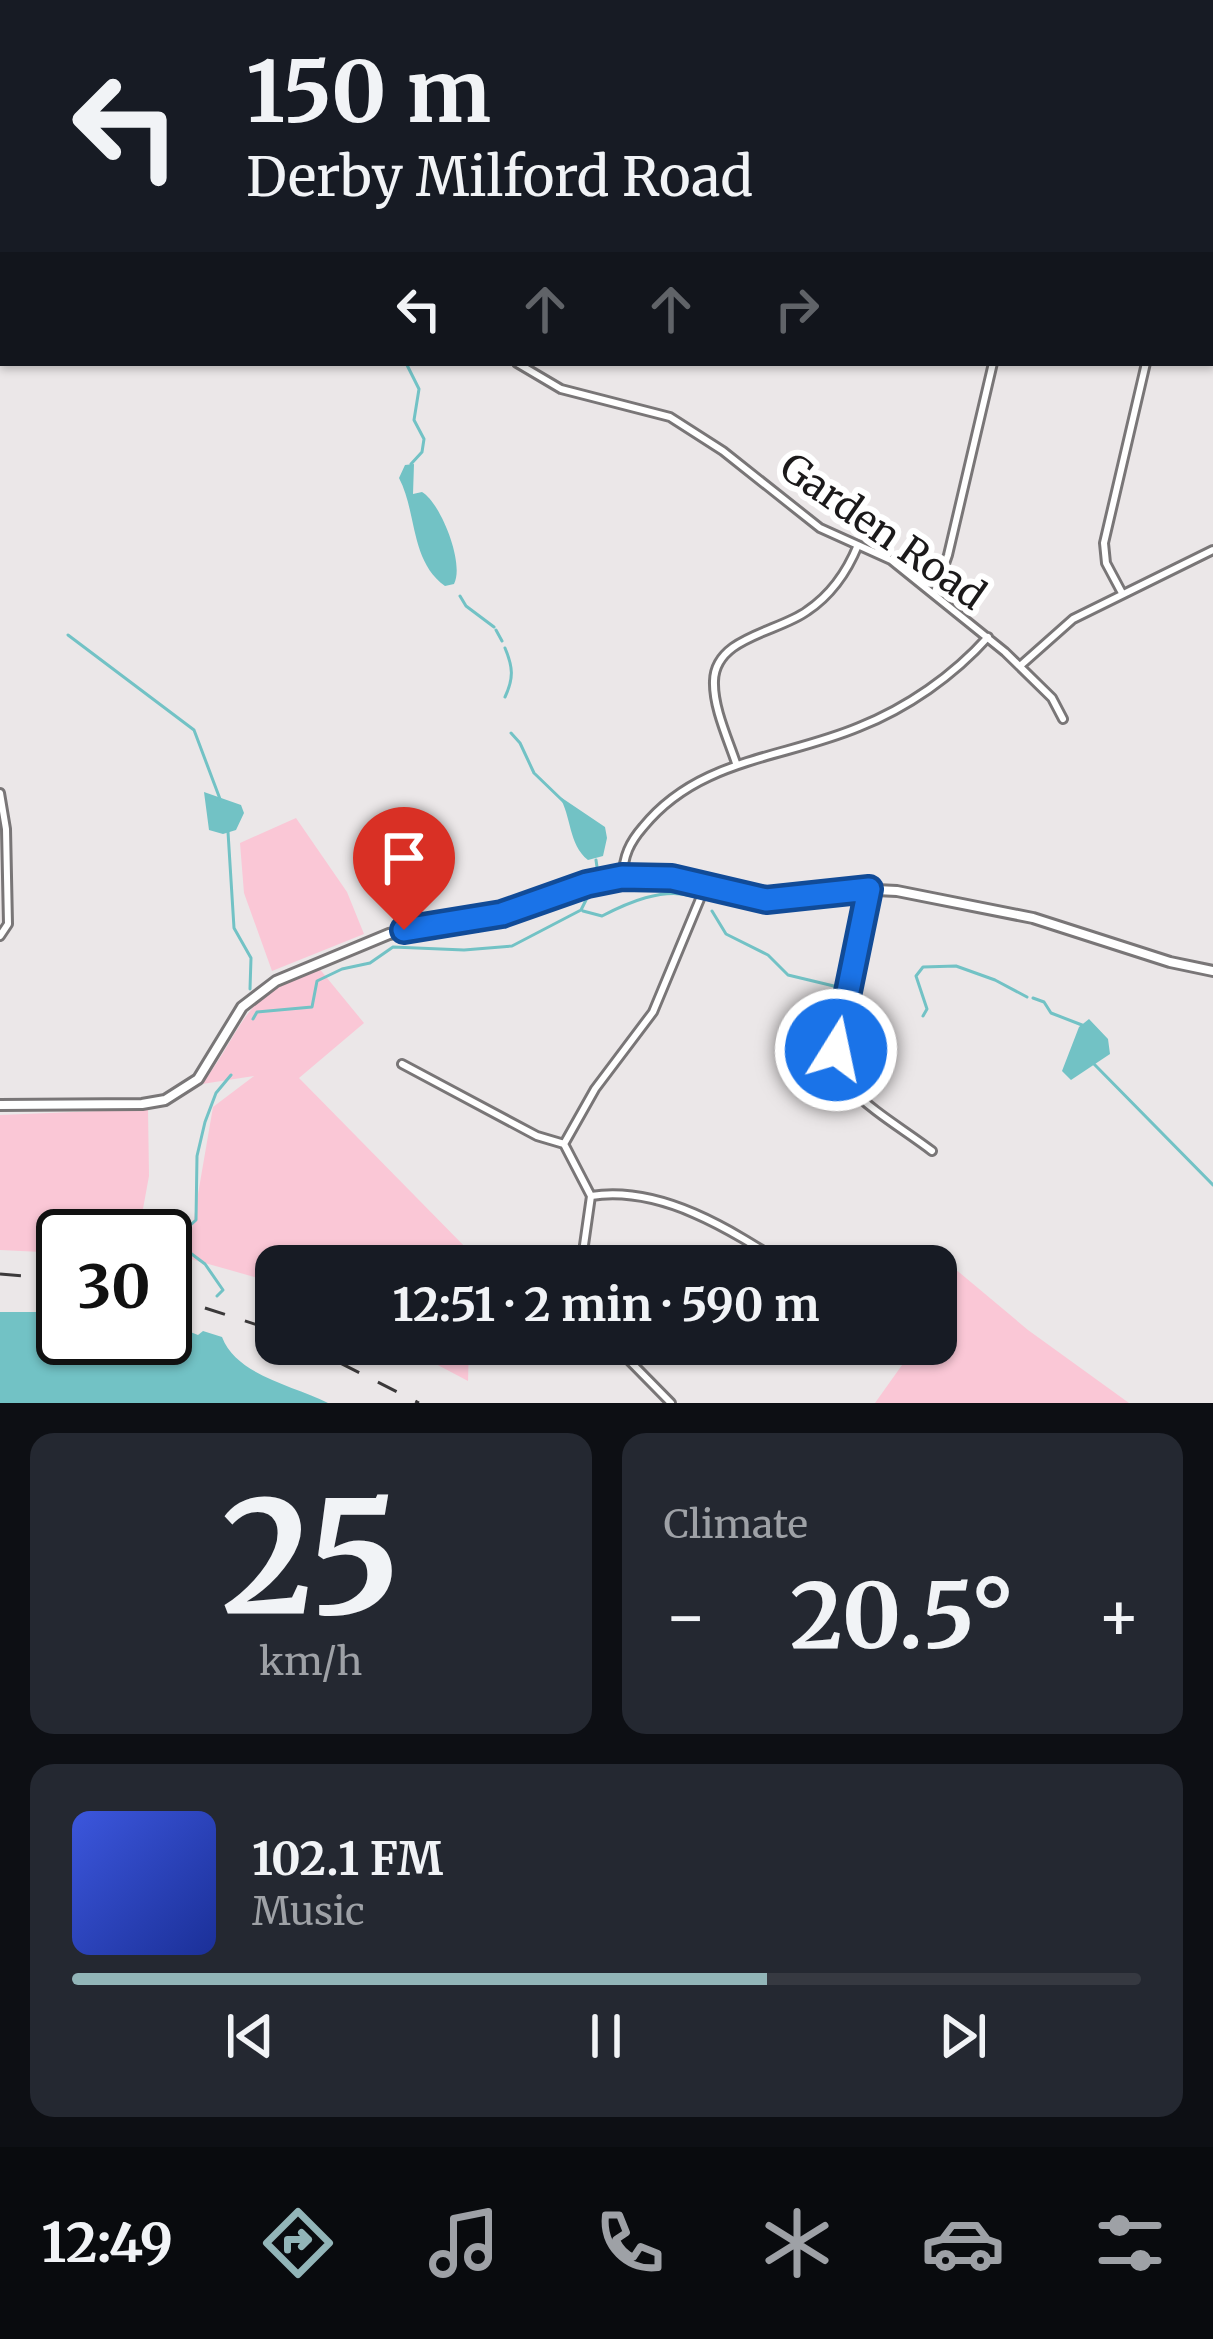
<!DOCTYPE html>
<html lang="en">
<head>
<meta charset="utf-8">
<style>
	:root { --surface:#171b24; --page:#242831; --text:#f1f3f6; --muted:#9ea1a6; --line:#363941; --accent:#92b5b8 }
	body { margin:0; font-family:Merriweather,serif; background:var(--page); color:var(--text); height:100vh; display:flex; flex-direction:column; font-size:45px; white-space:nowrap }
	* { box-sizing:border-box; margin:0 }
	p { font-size:39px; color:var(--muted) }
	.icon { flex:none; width:66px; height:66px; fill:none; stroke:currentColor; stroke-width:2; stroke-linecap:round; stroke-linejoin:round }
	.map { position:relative; height:1403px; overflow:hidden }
	.side { display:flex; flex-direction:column; gap:30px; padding:30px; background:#0d0f14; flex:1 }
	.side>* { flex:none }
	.top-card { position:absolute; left:0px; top:0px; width:1215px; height:366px; box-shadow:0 3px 9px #0004; background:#171b24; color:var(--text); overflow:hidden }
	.speed { position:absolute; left:36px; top:1209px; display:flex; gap:24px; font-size:60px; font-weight:700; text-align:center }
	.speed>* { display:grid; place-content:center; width:156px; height:156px; border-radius:50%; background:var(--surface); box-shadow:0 3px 9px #0004; line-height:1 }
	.speed .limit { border:6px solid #111; border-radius:18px; background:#fff; color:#111 }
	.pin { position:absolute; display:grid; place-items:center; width:102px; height:102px; color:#fff; margin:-123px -51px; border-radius:50% 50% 50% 0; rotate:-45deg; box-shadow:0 0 12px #0007 }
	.pin .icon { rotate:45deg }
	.me { position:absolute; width:132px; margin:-66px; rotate:10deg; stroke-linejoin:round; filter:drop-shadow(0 0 9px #0008) }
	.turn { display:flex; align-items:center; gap:42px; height:252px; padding:0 48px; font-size:54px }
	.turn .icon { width:156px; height:156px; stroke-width:2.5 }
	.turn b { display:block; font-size:84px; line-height:102px }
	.lanes { display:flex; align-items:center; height:114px; padding:0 48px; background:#0003; justify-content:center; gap:60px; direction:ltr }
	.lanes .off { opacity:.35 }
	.big { font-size:90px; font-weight:700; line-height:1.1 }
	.side .tile { flex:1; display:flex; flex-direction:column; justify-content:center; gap:18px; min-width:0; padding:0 42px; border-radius:24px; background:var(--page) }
	.side .dial { align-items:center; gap:0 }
	.dial b { font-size:156px; line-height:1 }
	.song { display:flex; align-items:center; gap:36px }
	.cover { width:144px; height:144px; border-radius:18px; background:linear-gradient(135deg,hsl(230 70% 55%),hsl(230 70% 35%)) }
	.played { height:12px; border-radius:6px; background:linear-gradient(90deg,var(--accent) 65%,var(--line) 65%) }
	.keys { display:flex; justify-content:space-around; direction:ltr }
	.heat { display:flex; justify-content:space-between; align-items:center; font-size:66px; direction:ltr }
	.side .tiles { flex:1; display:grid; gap:30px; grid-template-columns:1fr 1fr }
	.tile:last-child { grid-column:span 2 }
	.trip { position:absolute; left:255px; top:1245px; width:702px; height:120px; border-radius:24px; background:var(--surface); box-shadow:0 3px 9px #0004; font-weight:700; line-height:120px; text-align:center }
	.tabs { display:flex; height:192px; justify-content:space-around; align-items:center; background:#090b0e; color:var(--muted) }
	.tabs .icon { width:84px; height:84px }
	.tabs .selected { color:var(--accent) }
	.tabs b { font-size:54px; color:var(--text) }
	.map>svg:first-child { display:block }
	.green { fill:#fac7d6 }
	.water { fill:#72c2c5 }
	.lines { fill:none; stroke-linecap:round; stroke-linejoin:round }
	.stream { stroke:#72c2c5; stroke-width:3 }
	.street-casing { stroke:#797677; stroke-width:12 }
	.secondary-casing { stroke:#797677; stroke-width:14 }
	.street { stroke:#fff; stroke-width:6 }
	.secondary { stroke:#fff; stroke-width:8 }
	.rail { stroke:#3b393a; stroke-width:3; stroke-dasharray:21 21; stroke-linecap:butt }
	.route-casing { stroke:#114b97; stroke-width:30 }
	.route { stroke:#1a73e8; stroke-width:21 }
	.labels { text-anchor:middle; stroke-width:12; stroke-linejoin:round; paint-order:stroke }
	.street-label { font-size:39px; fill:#1b191a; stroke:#fff }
</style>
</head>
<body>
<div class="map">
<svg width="1213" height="1403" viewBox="0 0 1213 1403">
	<rect width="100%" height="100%" fill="#ebe7e8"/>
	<path class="green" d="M296,818L347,892L364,934L272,971L244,893L240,843Z
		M318,967L364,1023L299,1078L473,1255L472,1266H276V1283L187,1258L213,1107L254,1076L202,1084C247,1024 238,999 318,967Z
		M148,1109L149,1176L138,1236H63V1253L0,1250V1115Z
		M954,1268L1028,1330L1129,1403H875L917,1344H936V1305Z
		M398,1344H469L468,1381Z"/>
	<path class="water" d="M414,464L413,494L422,492C440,502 465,563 454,584L445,586C410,561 417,512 399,478L405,465Z
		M204,792L241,805L244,813L236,830L223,834L209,830Z
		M559,796L605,827L607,838L603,856L588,860C568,844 572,817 559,796Z
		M1089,1019L1108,1039L1110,1054L1071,1080L1062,1071L1079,1027Z
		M0,1312H63V1338H165V1322L198,1335L203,1331L222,1337C237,1376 293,1385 328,1403H0Z"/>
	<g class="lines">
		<path class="stream" d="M39,0L47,3
			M406,363L419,389L414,420L424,439L422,452L411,464
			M460,596L466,606L494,627
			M496,630L502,641
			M68,635L194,730L220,799
			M505,648C513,667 514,678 505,697
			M511,733L520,743L534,773L563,801
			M228,832L234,928L251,958L250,989
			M596,860L598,874
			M583,911L602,916C627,903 663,887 692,896
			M712,911L726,934L768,955L788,975L838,987
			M1033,998L1044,1002L1051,1013L1082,1025
			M923,1016L927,1009L916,976L923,967L956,966L995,980L1027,997
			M253,1019L257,1012L312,1007L317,981L342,969L370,963L393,947L464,950L512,946L581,910L592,888
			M1093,1063L1213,1185
			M217,1296L223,1290L205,1264L185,1249V1230L196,1220L197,1156L205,1122L216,1093L231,1075"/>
		<defs>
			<path id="street" d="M189,0L190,3
				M382,0L383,3
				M586,3V0
				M779,3V0
				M995,3L996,0
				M0,149H3
				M1212,182H1213
				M1212,356H1213
				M517,363L561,389L670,417L723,451L820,528L891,560L1005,652L1052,698L1063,719
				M935,592L948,555L993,363
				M1122,593L1106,563L1104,543L1146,363
				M1020,666L1073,619L1213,550
				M736,763C728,739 713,707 714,681C715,637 779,632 807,611C831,595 847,572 858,545
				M0,793L6,829L8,924L0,936
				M623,877C623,856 630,842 643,827C699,758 783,759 859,727C907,708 953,676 988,637
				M869,889C859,933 817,1052 850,1088C873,1112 906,1131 932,1151
				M402,1064L537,1136L564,1144
				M591,1196C661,1185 731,1230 787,1266
				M581,1266L591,1196L564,1144L595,1089L653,1012L705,887
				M613,1344L671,1403"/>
			<path id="secondary" d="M0,1105L142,1104L165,1100L198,1079L242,1007L276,981L389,934L502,913L591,883L623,877L672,878L766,900L855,889L897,891L1033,918L1170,962L1213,971"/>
		</defs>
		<use href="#street" class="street-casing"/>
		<use href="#secondary" class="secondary-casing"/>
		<use href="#street" class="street"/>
		<use href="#secondary" class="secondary"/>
		<path class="rail" d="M0,1274L63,1279
			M165,1295L276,1331
			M303,1344L419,1403"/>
	</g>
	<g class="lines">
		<defs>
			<path id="route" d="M404,930L502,914L587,884L622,877L672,878L766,900L869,889L836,1050"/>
		</defs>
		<use href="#route" class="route-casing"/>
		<use href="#route" class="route"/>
	</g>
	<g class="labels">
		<g class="street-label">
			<text transform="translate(883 531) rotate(35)" y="14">Garden Road</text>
		</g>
	</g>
</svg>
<div class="speed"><div class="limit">30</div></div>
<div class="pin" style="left:404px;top:930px;background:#d93025"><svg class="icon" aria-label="arrive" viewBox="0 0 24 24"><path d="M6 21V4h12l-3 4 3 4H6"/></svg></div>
<svg class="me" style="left:836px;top:1050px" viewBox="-20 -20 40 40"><circle r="17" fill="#1a73e8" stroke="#fff" stroke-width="3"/><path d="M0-11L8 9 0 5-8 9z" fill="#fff"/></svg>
<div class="trip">12:51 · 2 min · 590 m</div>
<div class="top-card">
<div class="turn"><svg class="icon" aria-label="left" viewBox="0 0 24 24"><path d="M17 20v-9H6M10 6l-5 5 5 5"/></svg><div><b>150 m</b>Derby Milford Road</div></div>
<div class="lanes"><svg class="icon" aria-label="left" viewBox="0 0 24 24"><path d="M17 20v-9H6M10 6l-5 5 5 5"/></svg><svg class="icon off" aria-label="ahead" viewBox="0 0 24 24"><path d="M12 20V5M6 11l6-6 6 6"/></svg><svg class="icon off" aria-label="ahead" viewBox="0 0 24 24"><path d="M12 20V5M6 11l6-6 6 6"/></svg><svg class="icon off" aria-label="right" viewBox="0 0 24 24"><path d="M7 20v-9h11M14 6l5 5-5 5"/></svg></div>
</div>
</div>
<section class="side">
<div class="tiles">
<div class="tile dial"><b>25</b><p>km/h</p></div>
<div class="tile"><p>Climate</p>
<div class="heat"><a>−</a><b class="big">20.5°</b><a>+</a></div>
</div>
<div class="tile">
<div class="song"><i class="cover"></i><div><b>102.1 FM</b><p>Music</p></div></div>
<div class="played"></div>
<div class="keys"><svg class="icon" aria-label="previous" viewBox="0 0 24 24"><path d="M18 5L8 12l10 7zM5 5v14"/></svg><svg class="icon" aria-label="pause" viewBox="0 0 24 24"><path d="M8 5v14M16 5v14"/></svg><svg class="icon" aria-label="next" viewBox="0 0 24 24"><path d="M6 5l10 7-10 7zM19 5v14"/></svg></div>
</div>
</div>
</section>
<nav class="tabs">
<b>12:49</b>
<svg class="icon selected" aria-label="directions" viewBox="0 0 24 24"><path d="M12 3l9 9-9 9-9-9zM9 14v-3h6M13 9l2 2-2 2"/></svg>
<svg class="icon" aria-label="music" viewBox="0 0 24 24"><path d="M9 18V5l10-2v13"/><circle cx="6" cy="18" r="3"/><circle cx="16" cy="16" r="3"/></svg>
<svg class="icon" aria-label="phone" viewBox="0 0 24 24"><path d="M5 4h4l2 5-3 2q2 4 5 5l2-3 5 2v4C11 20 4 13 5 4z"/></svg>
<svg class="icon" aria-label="climate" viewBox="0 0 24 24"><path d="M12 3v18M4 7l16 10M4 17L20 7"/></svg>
<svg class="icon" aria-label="car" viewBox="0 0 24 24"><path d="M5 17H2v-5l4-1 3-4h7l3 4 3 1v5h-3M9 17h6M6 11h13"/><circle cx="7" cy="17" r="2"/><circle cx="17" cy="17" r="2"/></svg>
<svg class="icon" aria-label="filters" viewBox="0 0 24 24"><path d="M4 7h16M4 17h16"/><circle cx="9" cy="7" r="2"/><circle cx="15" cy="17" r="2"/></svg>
</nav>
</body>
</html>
